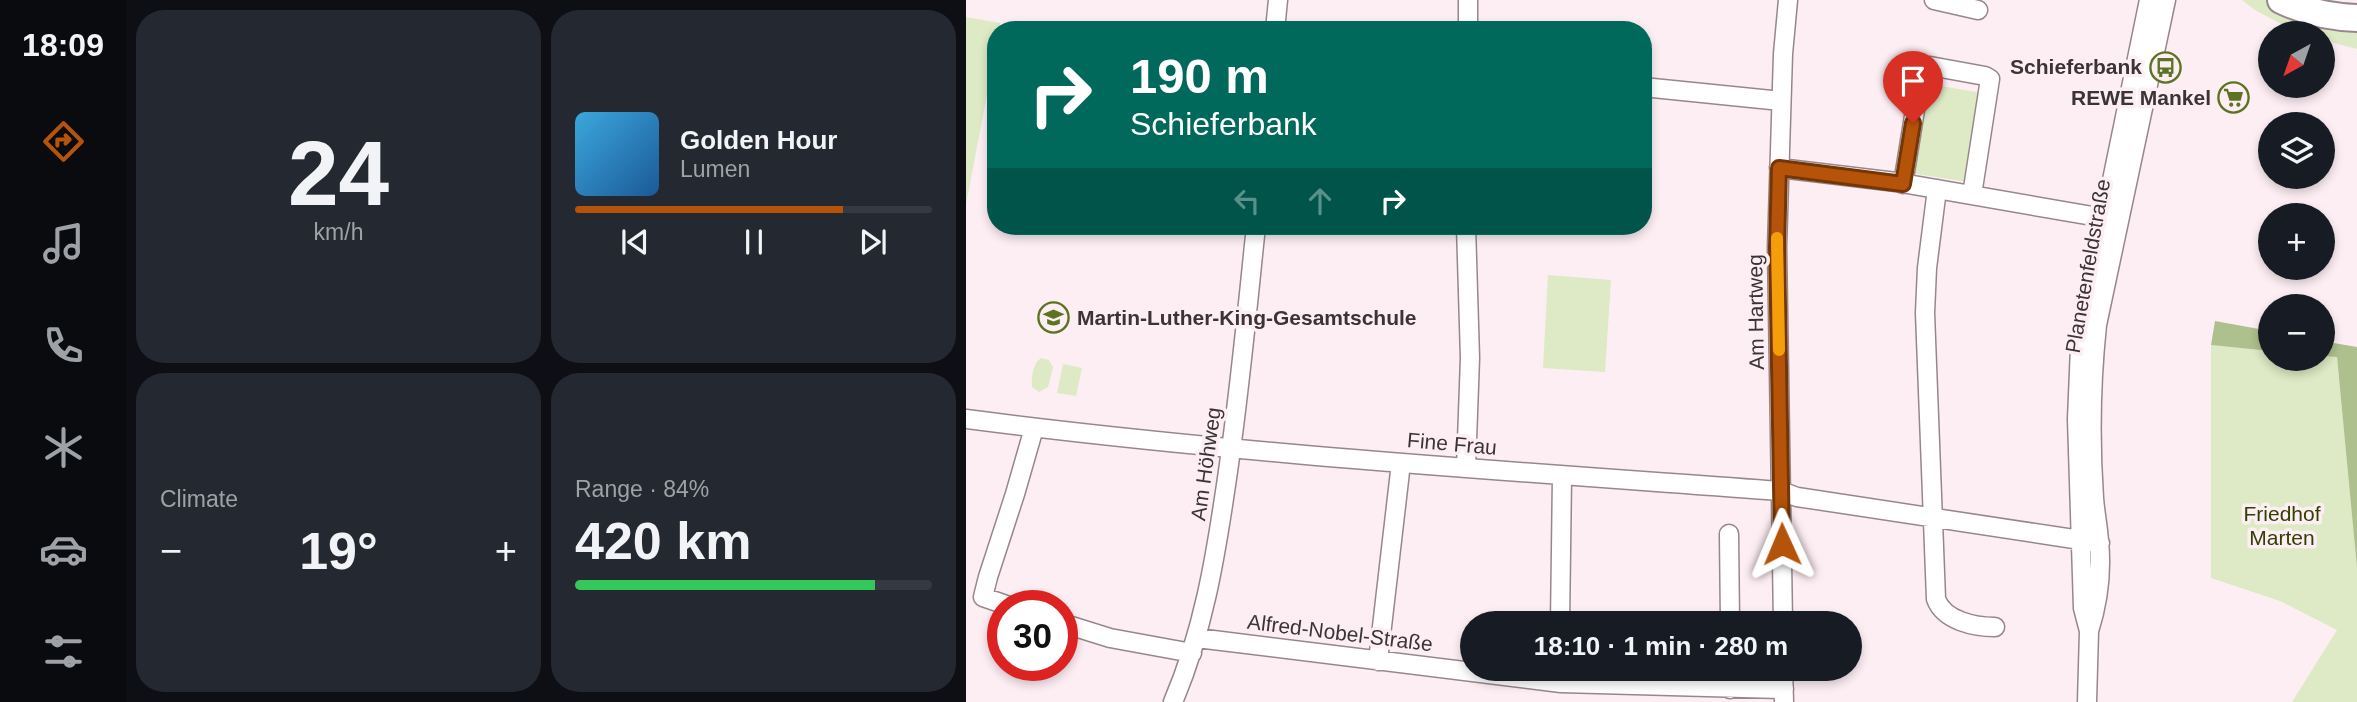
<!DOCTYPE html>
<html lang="en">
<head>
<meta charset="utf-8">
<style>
	:root { --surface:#171b24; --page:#242831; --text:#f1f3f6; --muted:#9ea1a6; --line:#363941; --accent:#b45309 }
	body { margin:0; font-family:Helvetica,sans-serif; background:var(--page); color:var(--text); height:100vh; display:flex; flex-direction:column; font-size:26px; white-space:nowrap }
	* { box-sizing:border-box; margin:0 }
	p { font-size:23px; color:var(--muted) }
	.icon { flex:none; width:38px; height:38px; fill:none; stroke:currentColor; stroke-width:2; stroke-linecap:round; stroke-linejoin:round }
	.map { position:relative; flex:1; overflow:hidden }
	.sheet { display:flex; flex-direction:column; gap:10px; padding:10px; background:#0d0f14; width:840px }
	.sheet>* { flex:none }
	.top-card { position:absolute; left:21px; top:21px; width:665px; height:214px; border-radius:28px; box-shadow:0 4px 10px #0003; background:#00695c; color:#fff; overflow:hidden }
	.needle { width:46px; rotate:220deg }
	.fabs { position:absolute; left:1292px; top:21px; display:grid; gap:14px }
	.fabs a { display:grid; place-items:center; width:77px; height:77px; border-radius:50%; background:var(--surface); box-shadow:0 4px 10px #0003; font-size:35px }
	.speed { position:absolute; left:21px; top:590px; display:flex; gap:14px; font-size:35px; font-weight:700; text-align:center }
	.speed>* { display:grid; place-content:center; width:91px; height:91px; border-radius:50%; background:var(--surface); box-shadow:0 4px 10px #0003; line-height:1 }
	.speed .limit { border:10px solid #d22; background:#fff; color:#111 }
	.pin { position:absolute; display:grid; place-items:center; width:60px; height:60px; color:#fff; margin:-72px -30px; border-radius:50% 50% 50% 0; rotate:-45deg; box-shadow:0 0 7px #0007 }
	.pin .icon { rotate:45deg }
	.me { position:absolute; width:77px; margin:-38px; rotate:359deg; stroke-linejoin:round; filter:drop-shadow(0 0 5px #0008) }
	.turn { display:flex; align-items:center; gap:24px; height:147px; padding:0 28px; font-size:32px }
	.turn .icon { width:91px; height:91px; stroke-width:2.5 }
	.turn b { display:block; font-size:49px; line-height:60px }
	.lanes { display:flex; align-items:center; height:66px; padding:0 28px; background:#0003; justify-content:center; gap:35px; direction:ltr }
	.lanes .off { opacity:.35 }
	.big { font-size:52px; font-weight:600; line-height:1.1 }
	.sheet .tile { flex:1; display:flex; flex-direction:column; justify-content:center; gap:10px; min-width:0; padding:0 24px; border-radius:28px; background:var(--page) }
	.sheet .dial { align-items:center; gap:0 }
	.dial b { font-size:91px; line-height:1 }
	.song { display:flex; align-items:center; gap:21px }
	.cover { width:84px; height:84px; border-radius:10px; background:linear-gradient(135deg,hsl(200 70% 55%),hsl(210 70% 35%)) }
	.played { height:7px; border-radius:4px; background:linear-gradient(90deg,var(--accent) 75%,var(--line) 75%) }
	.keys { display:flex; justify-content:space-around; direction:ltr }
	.heat { display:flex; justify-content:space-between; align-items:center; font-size:38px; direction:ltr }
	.charge { height:10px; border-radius:5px; background:linear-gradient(90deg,#34c759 84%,var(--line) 0) }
	.sheet .tiles { flex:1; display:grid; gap:10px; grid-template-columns:repeat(2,1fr) }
	.trip { position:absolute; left:494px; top:611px; width:402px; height:70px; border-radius:35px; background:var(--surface); box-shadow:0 4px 10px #0003; font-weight:600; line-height:70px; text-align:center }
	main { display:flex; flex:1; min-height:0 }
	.tabs { display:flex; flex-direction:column; width:126px; justify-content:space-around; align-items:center; background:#090b0e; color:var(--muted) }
	.tabs .icon { width:49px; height:49px }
	.tabs .current { color:var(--accent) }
	.tabs b { font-size:32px; color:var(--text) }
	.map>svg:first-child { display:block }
	.green { fill:#ddeac5 }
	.forest { fill:#aec08d }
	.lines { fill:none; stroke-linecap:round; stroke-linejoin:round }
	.minor-casing { stroke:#97878b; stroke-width:21 }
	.highway-casing { stroke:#97878b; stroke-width:30 }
	.minor { stroke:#fff; stroke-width:18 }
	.highway { stroke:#fff; stroke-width:26 }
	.route-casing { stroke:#753606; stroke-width:18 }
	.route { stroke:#b45309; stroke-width:12 }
	.slow { stroke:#f59e0b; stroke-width:12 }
	.labels { text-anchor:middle; stroke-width:7; stroke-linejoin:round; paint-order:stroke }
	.poi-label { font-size:21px; font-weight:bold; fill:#3b3436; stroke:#fdeef3; text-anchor:end }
	.street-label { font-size:21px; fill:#3b3436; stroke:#fdeef3 }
	.park-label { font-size:21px; fill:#303f02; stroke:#fdeef3 }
</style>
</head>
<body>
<main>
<nav class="tabs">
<b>18:09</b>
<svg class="icon current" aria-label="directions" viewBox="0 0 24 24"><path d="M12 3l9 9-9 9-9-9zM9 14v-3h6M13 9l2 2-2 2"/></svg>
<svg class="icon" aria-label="music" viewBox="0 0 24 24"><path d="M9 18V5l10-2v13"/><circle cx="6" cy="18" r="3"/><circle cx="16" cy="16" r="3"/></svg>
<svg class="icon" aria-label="phone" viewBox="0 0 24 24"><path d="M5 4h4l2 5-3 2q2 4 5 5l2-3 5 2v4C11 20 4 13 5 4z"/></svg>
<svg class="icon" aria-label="climate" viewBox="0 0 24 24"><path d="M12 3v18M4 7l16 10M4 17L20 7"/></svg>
<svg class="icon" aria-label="car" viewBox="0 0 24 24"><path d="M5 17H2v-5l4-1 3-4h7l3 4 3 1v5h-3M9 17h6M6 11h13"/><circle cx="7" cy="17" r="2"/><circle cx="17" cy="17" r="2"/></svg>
<svg class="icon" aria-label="filters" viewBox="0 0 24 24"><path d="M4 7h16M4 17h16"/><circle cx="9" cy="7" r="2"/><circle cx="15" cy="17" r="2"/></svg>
</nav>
<section class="sheet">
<div class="tiles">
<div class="tile dial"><b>24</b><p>km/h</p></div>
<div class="tile">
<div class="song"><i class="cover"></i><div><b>Golden Hour</b><p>Lumen</p></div></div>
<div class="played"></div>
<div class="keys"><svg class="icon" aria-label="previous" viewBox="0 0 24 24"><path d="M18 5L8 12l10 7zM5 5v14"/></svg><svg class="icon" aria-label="pause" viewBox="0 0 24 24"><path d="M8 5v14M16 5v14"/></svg><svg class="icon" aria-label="next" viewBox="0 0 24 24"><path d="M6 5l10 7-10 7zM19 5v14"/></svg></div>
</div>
<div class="tile"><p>Climate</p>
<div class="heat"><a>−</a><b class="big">19°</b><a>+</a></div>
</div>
<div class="tile"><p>Range · 84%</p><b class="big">420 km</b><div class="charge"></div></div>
</div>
</section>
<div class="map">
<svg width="1391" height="702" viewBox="0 0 1391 702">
	<rect width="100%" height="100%" fill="#fdeef3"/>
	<path class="green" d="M1276,0H1301L1320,11L1391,24V49L1356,40V33H1332L1289,10Z
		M0,17L34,23L33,30H30V47L0,205Z
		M958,83L1016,93L1002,182L944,173Z
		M582,275L645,280L639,372L577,368Z
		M1245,345L1304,351V359H1356V356L1371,357L1391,568V702H1326L1371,630L1314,601L1245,578Z
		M75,358L83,360L87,367L82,387L73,392L66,387C65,378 67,363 75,358Z
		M97,364L116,368L110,396L91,393Z"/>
	<path class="forest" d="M1249,321L1304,331V351L1245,345Z
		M1356,341L1391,347V568L1371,357L1356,356Z"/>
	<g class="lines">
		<defs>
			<path id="minor" d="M968,0L1012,10
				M309,30L312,0
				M502,30V0
				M677,87L815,101
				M813,168L930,182L1138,218
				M937,184L955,73L958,67L964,66L1019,76L1024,79L1006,195
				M971,189L961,268L959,313L970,599C978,621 1009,627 1029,627
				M500,226L504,358L500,468
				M0,419C270,454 543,471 815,491L831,497L1134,543
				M763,534L764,623
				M43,606L17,597L22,577L49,494L68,428
				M96,623L144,638L226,653
				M594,623L596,477
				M817,623L811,247L817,54L822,0
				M1123,631C1132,603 1136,571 1133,541C1132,526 1129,512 1128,498C1124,440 1125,382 1131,325L1200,0
				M231,638L595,683L818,689
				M412,661L435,463
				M817,668L818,702
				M764,689V668
				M207,702C237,632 249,560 260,485C273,399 281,312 290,226
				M1121,702L1123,631L1117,608L1111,419L1114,347L1123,292L1183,0"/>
			<path id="highway" d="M1315,0C1340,12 1363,17 1391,18"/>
		</defs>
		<use href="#minor" class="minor-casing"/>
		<use href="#highway" class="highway-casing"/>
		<use href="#minor" class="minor"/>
		<use href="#highway" class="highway"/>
	</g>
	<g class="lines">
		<defs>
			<path id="route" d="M816,544L811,247L813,168L937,184L947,123"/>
		</defs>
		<use href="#route" class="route-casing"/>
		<use href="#route" class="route"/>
		<path class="slow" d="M811,238L813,350"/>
	</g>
	<defs>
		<symbol id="bus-ring" viewBox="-11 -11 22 22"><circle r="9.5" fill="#fdeef3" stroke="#5d7324" stroke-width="1.5"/><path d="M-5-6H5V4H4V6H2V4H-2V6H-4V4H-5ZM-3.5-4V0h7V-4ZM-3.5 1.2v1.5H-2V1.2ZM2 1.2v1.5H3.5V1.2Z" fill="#5d7324"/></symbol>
		<symbol id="supermarket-ring" viewBox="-11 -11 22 22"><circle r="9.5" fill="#fdeef3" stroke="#5d7324" stroke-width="1.5"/><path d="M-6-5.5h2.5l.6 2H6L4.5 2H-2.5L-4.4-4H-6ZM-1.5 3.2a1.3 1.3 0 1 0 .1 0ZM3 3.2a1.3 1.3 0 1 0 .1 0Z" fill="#5d7324"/></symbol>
		<symbol id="school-ring" viewBox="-11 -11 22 22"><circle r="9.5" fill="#fdeef3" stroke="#5d7324" stroke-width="1.5"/><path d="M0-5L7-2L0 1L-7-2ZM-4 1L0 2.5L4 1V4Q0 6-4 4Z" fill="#5d7324"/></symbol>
	</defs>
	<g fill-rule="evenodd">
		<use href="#bus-ring" x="1182" y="50" width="35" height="35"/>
		<use href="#supermarket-ring" x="1250" y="80" width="35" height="35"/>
		<use href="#school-ring" x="70" y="300" width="35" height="35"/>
	</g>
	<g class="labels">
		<g class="poi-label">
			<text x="1176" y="74">Schieferbank</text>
			<text x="1245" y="105">REWE Mankel</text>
			<text x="111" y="325" text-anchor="start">Martin-Luther-King-Gesamtschule</text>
		</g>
		<g class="street-label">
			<text transform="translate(1122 266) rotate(-80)" y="7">Planetenfeldstraße</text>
			<text transform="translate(790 312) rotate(-91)" y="7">Am Hartweg</text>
			<text transform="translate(486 444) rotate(5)" y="7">Fine Frau</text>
			<text transform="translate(240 464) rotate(-82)" y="7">Am Höhweg</text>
			<text transform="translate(374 633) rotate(7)" y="7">Alfred-Nobel-Straße</text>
		</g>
		<g class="park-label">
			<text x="1316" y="521">Friedhof<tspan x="1316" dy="24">Marten</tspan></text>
		</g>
	</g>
</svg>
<div class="fabs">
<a><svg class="needle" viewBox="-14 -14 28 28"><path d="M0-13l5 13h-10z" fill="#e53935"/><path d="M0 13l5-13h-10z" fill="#9ea1a6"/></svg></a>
<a><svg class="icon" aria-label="layers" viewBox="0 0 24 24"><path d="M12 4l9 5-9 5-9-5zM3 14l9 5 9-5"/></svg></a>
<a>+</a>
<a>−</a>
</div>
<div class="speed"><div class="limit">30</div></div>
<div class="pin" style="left:947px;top:123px;background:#d93025"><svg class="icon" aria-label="arrive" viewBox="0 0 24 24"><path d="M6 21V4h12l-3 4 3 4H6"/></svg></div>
<svg class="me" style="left:816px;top:544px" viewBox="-20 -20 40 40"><path d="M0-17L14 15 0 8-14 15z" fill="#b45309" stroke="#fff" stroke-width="4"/></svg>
<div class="trip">18:10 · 1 min · 280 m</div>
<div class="top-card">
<div class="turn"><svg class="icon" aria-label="right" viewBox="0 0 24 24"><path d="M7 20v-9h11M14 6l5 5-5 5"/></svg><div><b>190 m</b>Schieferbank</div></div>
<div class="lanes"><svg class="icon off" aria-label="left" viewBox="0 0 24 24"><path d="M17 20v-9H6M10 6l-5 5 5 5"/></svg><svg class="icon off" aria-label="ahead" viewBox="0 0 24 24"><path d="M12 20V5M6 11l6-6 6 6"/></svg><svg class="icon" aria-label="right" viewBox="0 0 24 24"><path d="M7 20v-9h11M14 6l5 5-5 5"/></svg></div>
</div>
</div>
</main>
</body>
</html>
